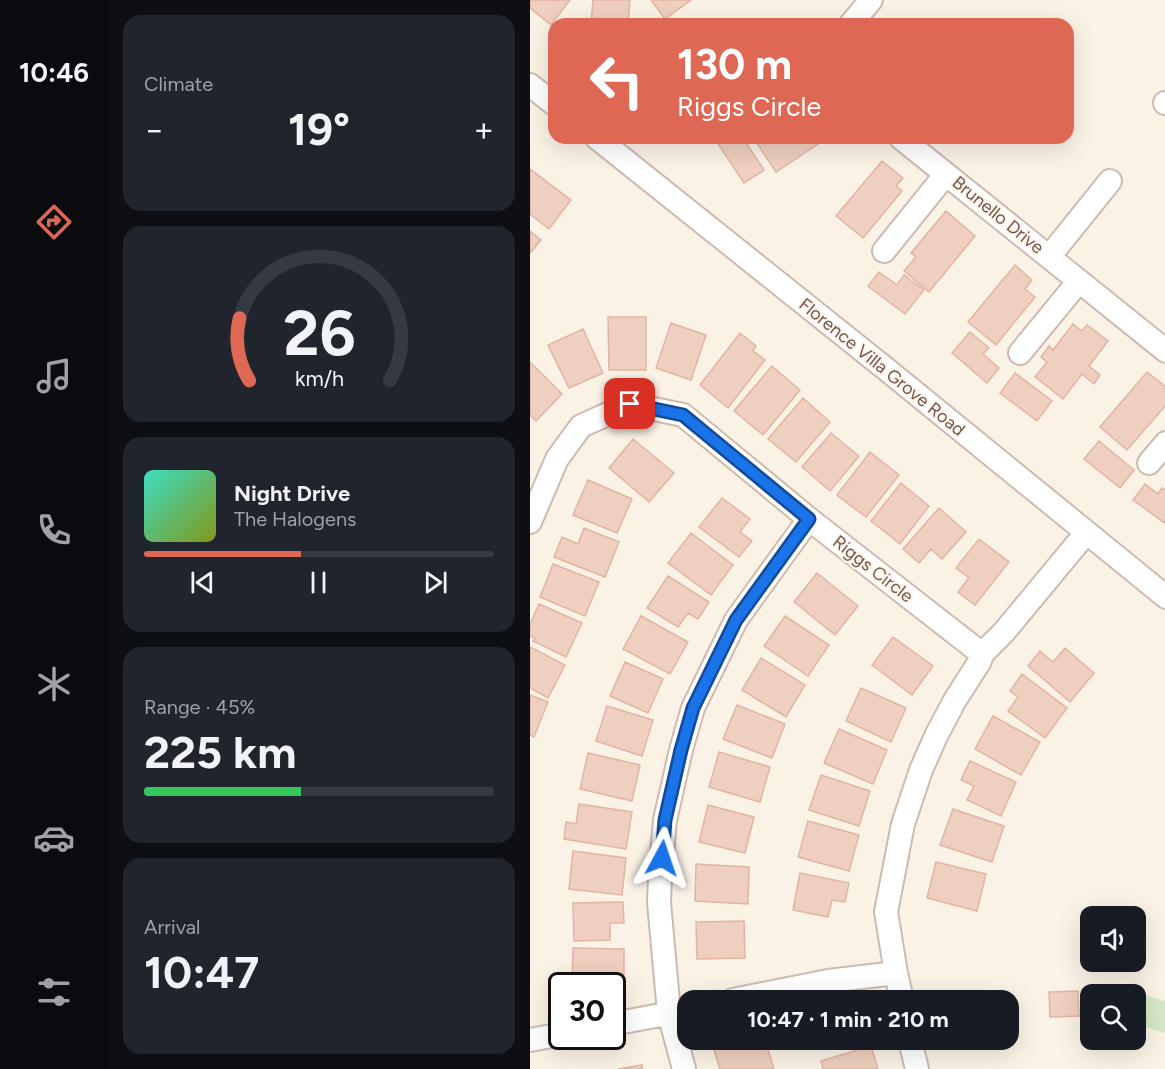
<!DOCTYPE html>
<html lang="en">
<head>
<meta charset="utf-8">
<style>
	:root { --surface:#171b24; --page:#20242c; --text:#f1f3f6; --muted:#9ea1a6; --line:#363941; --accent:#de6853 }
	body { margin:0; font-family:Figtree,sans-serif; background:var(--page); color:var(--text); height:100vh; display:flex; flex-direction:column; font-size:22px; white-space:nowrap }
	* { box-sizing:border-box; margin:0 }
	p { font-size:20px; color:var(--muted) }
	.icon { flex:none; width:33px; height:33px; fill:none; stroke:currentColor; stroke-width:2; stroke-linecap:round; stroke-linejoin:round }
	.map { position:relative; flex:1; overflow:hidden }
	.side { display:flex; flex-direction:column; gap:15px; padding:15px; background:#0d0f14; width:422px }
	.side>* { flex:none }
	.banner { position:absolute; left:18px; top:18px; width:526px; height:126px; border-radius:18px; box-shadow:0 6px 24px #0002; background:#de6853; color:#fff; overflow:hidden }
	.buttons { position:absolute; left:550px; top:906px; display:grid; gap:12px }
	.buttons a { display:grid; place-items:center; width:66px; height:66px; border-radius:12px; background:var(--surface); box-shadow:0 6px 24px #0002; font-size:30px }
	.speed { position:absolute; left:18px; top:972px; display:flex; gap:12px; font-size:30px; font-weight:700; text-align:center }
	.speed>* { display:grid; place-content:center; width:78px; height:78px; border-radius:50%; background:var(--surface); box-shadow:0 6px 24px #0002; line-height:1 }
	.speed .limit { border:3px solid #111; border-radius:9px; background:#fff; color:#111 }
	.pin { position:absolute; display:grid; place-items:center; width:51px; height:51px; color:#fff; margin:-26px; border-radius:12px; box-shadow:0 3px 9px #0006 }
	.me { position:absolute; width:66px; margin:-33px; rotate:5deg; stroke-linejoin:round; filter:drop-shadow(0 0 4px #0008) }
	.turn { display:flex; align-items:center; gap:21px; height:126px; padding:0 30px; font-size:27px }
	.turn .icon { width:78px; height:78px; stroke-width:2.5 }
	.turn b { display:block; font-size:42px; line-height:51px }
	.big { font-size:45px; font-weight:700; line-height:1.1 }
	.side .card { flex:1; display:flex; flex-direction:column; justify-content:center; gap:9px; min-width:0; padding:0 21px; border-radius:18px; background:var(--page) }
	.side .dial { align-items:center; gap:0 }
	.dial svg { height:156px; overflow:visible; fill:none; stroke:var(--line); stroke-width:7; stroke-linecap:round; text-anchor:middle }
	.dial text { fill:var(--text); stroke:none }
	.song { display:flex; align-items:center; gap:18px }
	.cover { width:72px; height:72px; border-radius:9px; background:linear-gradient(135deg,hsl(170 70% 55%),hsl(70 70% 35%)) }
	.played { height:6px; border-radius:3px; background:linear-gradient(90deg,var(--accent) 45%,var(--line) 45%) }
	.keys { display:flex; justify-content:space-around; direction:ltr }
	.heat { display:flex; justify-content:space-between; align-items:center; font-size:33px; direction:ltr }
	.charge { height:9px; border-radius:4px; background:linear-gradient(90deg,#34c759 45%,var(--line) 0) }
	.trip { position:absolute; left:147px; top:990px; width:342px; height:60px; border-radius:18px; background:var(--surface); box-shadow:0 6px 24px #0002; font-weight:700; line-height:60px; text-align:center }
	main { display:flex; flex:1; min-height:0 }
	.menu { display:flex; flex-direction:column; width:108px; justify-content:space-around; align-items:center; background:#090b0e; color:var(--muted) }
	.menu .icon { width:42px; height:42px }
	.menu .on { color:var(--accent) }
	.menu b { font-size:27px; color:var(--text) }
	.map>svg:first-child { display:block }
	.green { fill:#d6e8c5 }
	.building { fill:#efcfbf; stroke:#e1b5a1; stroke-width:1.5 }
	.lines { fill:none; stroke-linecap:round; stroke-linejoin:round }
	.minor-casing { stroke:#cebbb0; stroke-width:26 }
	.minor { stroke:#fff; stroke-width:22 }
	.route-casing { stroke:#114b97; stroke-width:15 }
	.route { stroke:#1a73e8; stroke-width:10 }
	.labels { text-anchor:middle; stroke-width:4.5; stroke-linejoin:round; paint-order:stroke }
	.street-label { font-size:18px; fill:#73574c; stroke:#fef6ec }
</style>
</head>
<body>
<main>
<nav class="menu">
<b>10:46</b>
<svg class="icon on" aria-label="directions" viewBox="0 0 24 24"><path d="M12 3l9 9-9 9-9-9zM9 14v-3h6M13 9l2 2-2 2"/></svg>
<svg class="icon" aria-label="music" viewBox="0 0 24 24"><path d="M9 18V5l10-2v13"/><circle cx="6" cy="18" r="3"/><circle cx="16" cy="16" r="3"/></svg>
<svg class="icon" aria-label="phone" viewBox="0 0 24 24"><path d="M5 4h4l2 5-3 2q2 4 5 5l2-3 5 2v4C11 20 4 13 5 4z"/></svg>
<svg class="icon" aria-label="climate" viewBox="0 0 24 24"><path d="M12 3v18M4 7l16 10M4 17L20 7"/></svg>
<svg class="icon" aria-label="car" viewBox="0 0 24 24"><path d="M5 17H2v-5l4-1 3-4h7l3 4 3 1v5h-3M9 17h6M6 11h13"/><circle cx="7" cy="17" r="2"/><circle cx="17" cy="17" r="2"/></svg>
<svg class="icon" aria-label="filters" viewBox="0 0 24 24"><path d="M4 7h16M4 17h16"/><circle cx="9" cy="7" r="2"/><circle cx="15" cy="17" r="2"/></svg>
</nav>
<section class="side">
<div class="card"><p>Climate</p>
<div class="heat"><a>−</a><b class="big">19°</b><a>+</a></div>
</div>
<div class="card dial"><svg viewBox="0 0 100 80">
<path d="M14 69A42 42 0 1 1 86 69"/>
<path d="M14 69A42 42 0 0 1 9 37" stroke="#de6853"/>
<text x="50" y="56" font-size="32" font-weight="700">26</text>
<text x="50" y="72" font-size="11">km/h</text>
</svg></div>
<div class="card">
<div class="song"><i class="cover"></i><div><b>Night Drive</b><p>The Halogens</p></div></div>
<div class="played"></div>
<div class="keys"><svg class="icon" aria-label="previous" viewBox="0 0 24 24"><path d="M18 5L8 12l10 7zM5 5v14"/></svg><svg class="icon" aria-label="pause" viewBox="0 0 24 24"><path d="M8 5v14M16 5v14"/></svg><svg class="icon" aria-label="next" viewBox="0 0 24 24"><path d="M6 5l10 7-10 7zM19 5v14"/></svg></div>
</div>
<div class="card"><p>Range · 45%</p><b class="big">225 km</b><div class="charge"></div></div>
<div class="card"><p>Arrival</p><b class="big">10:47</b></div>
</section>
<div class="map">
<svg width="636" height="1069" viewBox="0 0 636 1069">
	<rect width="100%" height="100%" fill="#fbf2e6"/>
	<path class="green" d="M594,989L635,1001V1033L606,1024V994H593Z"/>
	<path class="building" d="M0,0H40L21,25L0,8Z
		M63,0H100L98,24H61Z
		M121,0H161L135,19Z
		M198,138H213L234,170L214,183L188,144Z
		M232,138H297L246,172L226,142Z
		M352,161L373,178L366,186L372,191L333,238L306,216Z
		M0,169L41,200L19,229L0,214Z
		M416,211L445,236L399,292L374,271L386,257L381,253Z
		M0,231L11,240L0,253Z
		M485,265L502,280L495,289L505,297L466,345L438,322Z
		M349,272L367,285L374,275L394,290L375,314L338,286Z
		M78,317H116V370H79Z
		M141,323L176,335L161,380L126,368Z
		M543,324L552,331L557,325L578,341L559,366L570,375L564,384L552,374L533,399L505,377L517,362L511,357L519,346L523,350Z
		M53,329L73,373L39,388L18,345Z
		M440,332L459,348L453,354L469,368L457,383L422,353Z
		M210,333L226,346L223,351L235,360L198,408L170,385Z
		M0,362L32,394L6,421L0,415Z
		M242,366L270,390L233,435L204,411Z
		M617,372L636,387V405L597,450L570,427Z
		M485,373L522,401L507,421L470,393Z
		M273,398L300,422L266,462L238,439Z
		M301,433L329,456L300,491L272,467Z
		M103,439L144,473L119,502L79,468Z
		M569,441L604,470L590,488L554,459Z
		M340,452L369,475L336,517L307,495Z
		M58,480L102,499L87,533L43,515Z
		M371,483L399,506L370,544L341,521Z
		M615,484L628,494L632,488L636,490V524L603,500Z
		M192,498L220,519L210,532L222,541L209,557L169,527Z
		M409,508L436,532L412,559L401,549L389,563L373,549Z
		M54,528L89,542L75,577L24,557L32,537L48,544Z
		M161,533L203,565L181,595L138,563Z
		M449,539L479,562L445,605L428,592L439,578L426,568Z
		M23,564L69,582L55,616L10,597Z
		M287,573L328,606L305,635L264,602Z
		M138,576L179,602L168,619L158,613L148,627L117,608Z
		M9,604L52,623L36,657L3,641L5,638L0,636V624Z
		M111,616L158,642L140,674L93,649Z
		M255,616L299,645L278,676L234,646Z
		M363,637L403,666L382,695L342,665Z
		M0,647L35,665L18,698L0,688Z
		M535,648L564,673L540,702L498,666L510,651L523,662Z
		M231,658L275,685L256,717L212,690Z
		M95,662L133,679L118,713L80,696Z
		M492,674L537,708L515,738L478,711L488,697L480,691Z
		M331,688L376,708L361,742L316,721Z
		M0,695L18,702L4,737L0,735Z
		M207,705L255,724L242,758L193,739Z
		M77,706L123,720L112,756L66,741Z
		M463,716L510,742L491,775L445,749Z
		M309,729L357,750L343,784L294,763Z
		M189,752L240,767L230,802L179,787Z
		M58,753L110,765L102,801L50,789Z
		M440,761L486,782L471,816L437,800L444,786L431,780Z
		M291,775L340,791L329,826L279,810Z
		M49,804L102,812L96,849L34,839L36,822L46,824Z
		M178,805L224,817L215,853L169,842Z
		M423,809L474,826L462,862L410,845Z
		M278,821L329,835L319,871L268,857Z
		M43,851L96,858L92,895L39,889Z
		M406,862L456,874L447,911L397,898Z
		M166,864L219,867L218,904L165,901Z
		M270,873L319,883L315,902L302,900L298,917L263,910Z
		M93,902L94,923H80V940L44,941L43,903Z
		M214,921L215,958L167,959L166,922Z
		M43,948L94,949V986L42,985Z
		M548,991L549,1016L520,1017L519,992Z
		M222,1040H235L244,1069H190L184,1050Z
		M341,1046L348,1069H293L291,1061Z
		M112,1065V1069H88Z"/>
	<g class="lines">
		<defs>
			<path id="minor" d="M321,24L341,0
				M0,85L24,104
				M635,103H636
				M67,138L356,369L636,597
				M371,138L636,351
				M354,251L416,174
				M519,257L580,181
				M490,353L549,281
				M619,463L636,443
				M0,522L27,459L51,426L100,404L153,415L279,519L452,654
				M203,1000L298,981L366,973
				M372,1000L366,973L356,912L373,824L391,770L406,736L425,700L450,661L452,654L474,632L556,533
				M82,1024L158,1010
				M0,1040L32,1034
				M380,1040L387,1069
				M154,1069L139,1013L129,902L130,876L135,820L151,750L163,708L206,620L279,519"/>
		</defs>
		<use href="#minor" class="minor-casing"/>
		<use href="#minor" class="minor"/>
	</g>
	<g class="lines">
		<defs>
			<path id="route" d="M100,404L153,415L279,519L206,620L163,708L151,750L135,820L132,858"/>
		</defs>
		<use href="#route" class="route-casing"/>
		<use href="#route" class="route"/>
	</g>
	<g class="labels">
		<g class="street-label">
			<text transform="translate(468 215) rotate(39)" y="6">Brunello Drive</text>
			<text transform="translate(352 367) rotate(39)" y="6">Florence Villa Grove Road</text>
			<text transform="translate(343 569) rotate(38)" y="6">Riggs Circle</text>
		</g>
	</g>
</svg>
<div class="buttons">
<a><svg class="icon" aria-label="sound" viewBox="0 0 24 24"><path d="M4 9h4l5-4v14l-5-4H4zM17 9q2 3 0 6"/></svg></a>
<a><svg class="icon" aria-label="search" viewBox="0 0 24 24"><circle cx="10" cy="10" r="6"/><path d="M15 15l6 6"/></svg></a>
</div>
<div class="speed"><div class="limit">30</div></div>
<div class="pin" style="left:100px;top:404px;background:#d93025"><svg class="icon" aria-label="arrive" viewBox="0 0 24 24"><path d="M6 21V4h12l-3 4 3 4H6"/></svg></div>
<svg class="me" style="left:132px;top:858px" viewBox="-20 -20 40 40"><path d="M0-17L14 15 0 8-14 15z" fill="#1a73e8" stroke="#fff" stroke-width="4"/></svg>
<div class="trip">10:47 · 1 min · 210 m</div>
<div class="banner">
<div class="turn"><svg class="icon" aria-label="left" viewBox="0 0 24 24"><path d="M17 20v-9H6M10 6l-5 5 5 5"/></svg><div><b>130 m</b>Riggs Circle</div></div>
</div>
</div>
</main>
</body>
</html>
